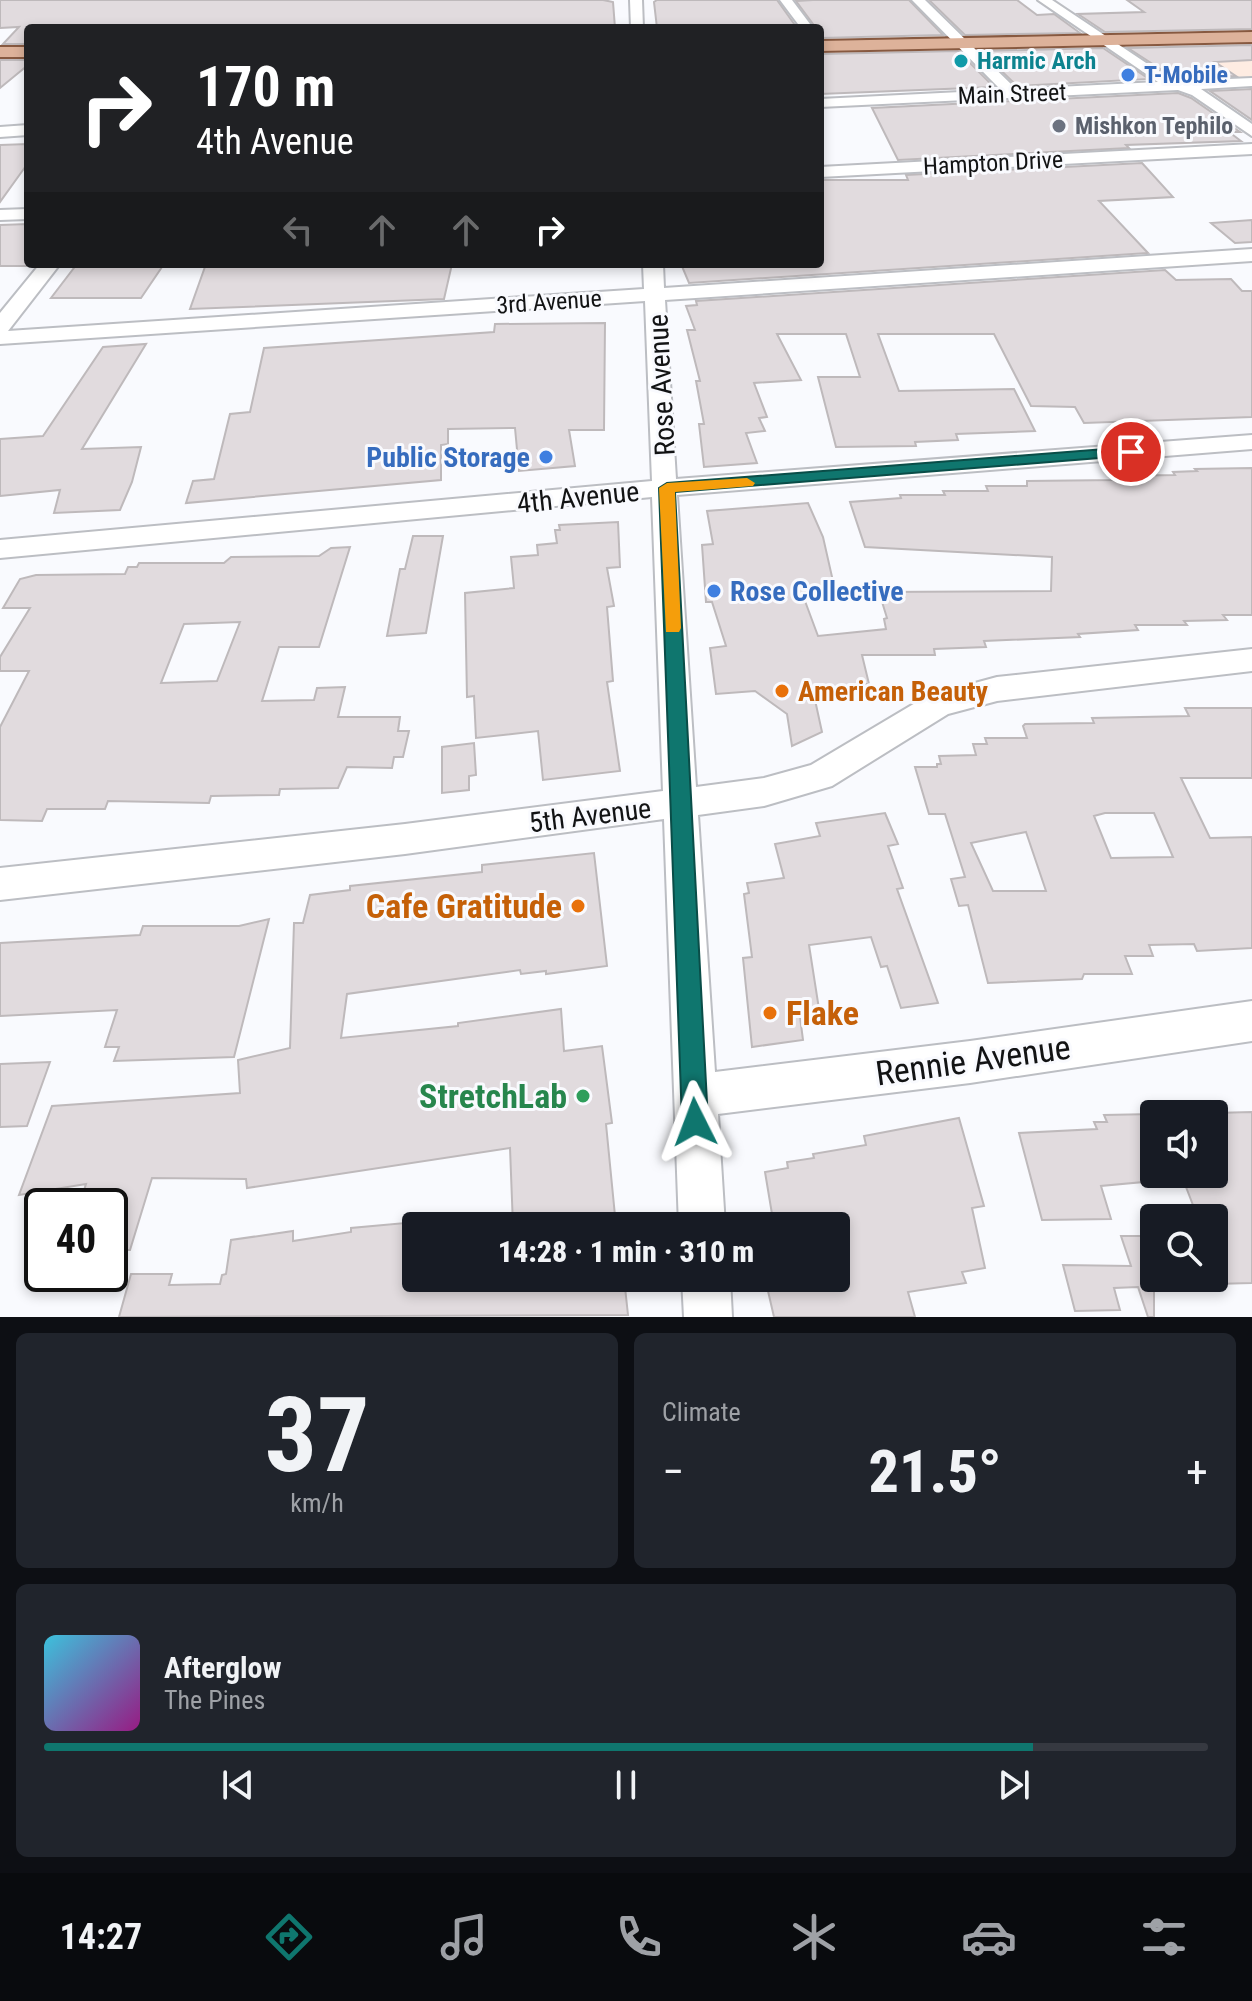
<!DOCTYPE html>
<html lang="en">
<head>
<meta charset="utf-8">
<style>
	:root { --surface:#171b24; --page:#20242c; --text:#f1f3f6; --muted:#9ea1a6; --line:#363941; --accent:#0f766e }
	body { margin:0; font-family:"Roboto Condensed",sans-serif; background:var(--page); color:var(--text); height:100vh; display:flex; flex-direction:column; font-size:30px; white-space:nowrap }
	* { box-sizing:border-box; margin:0 }
	p { font-size:26px; color:var(--muted) }
	.icon { flex:none; width:44px; height:44px; fill:none; stroke:currentColor; stroke-width:2; stroke-linecap:round; stroke-linejoin:round }
	.map { position:relative; height:1317px; overflow:hidden }
	.details { display:flex; flex-direction:column; gap:16px; padding:16px; background:#0d0f14; flex:1 }
	.details>* { flex:none }
	.top-card { position:absolute; left:24px; top:24px; width:800px; height:244px; border-radius:8px; box-shadow:0 4px 12px #0003; background:#202124; color:#fff; overflow:hidden }
	.controls { position:absolute; left:1140px; top:1100px; display:grid; gap:16px }
	.controls a { display:grid; place-items:center; width:88px; height:88px; border-radius:8px; background:var(--surface); box-shadow:0 4px 12px #0003; font-size:40px }
	.speed { position:absolute; left:24px; top:1188px; display:flex; gap:16px; font-size:40px; font-weight:700; text-align:center }
	.speed>* { display:grid; place-content:center; width:104px; height:104px; border-radius:50%; background:var(--surface); box-shadow:0 4px 12px #0003; line-height:1 }
	.speed .limit { border:4px solid #111; border-radius:12px; background:#fff; color:#111 }
	.pin { position:absolute; display:grid; place-items:center; width:68px; height:68px; color:#fff; margin:-34px; border:4px solid #fff; border-radius:50%; box-shadow:0 2px 8px #0007 }
	.me { position:absolute; width:88px; margin:-44px; rotate:357deg; stroke-linejoin:round; filter:drop-shadow(0 0 6px #0008) }
	.turn { display:flex; align-items:center; gap:28px; height:168px; padding:0 40px; font-size:36px }
	.turn .icon { width:104px; height:104px; stroke-width:2.5 }
	.turn b { display:block; font-size:56px; line-height:68px }
	.lanes { display:flex; align-items:center; height:76px; padding:0 40px; background:#0003; justify-content:center; gap:40px; direction:ltr }
	.lanes .off { opacity:.35 }
	.big { font-size:60px; font-weight:800; line-height:1.1 }
	.details .widget { flex:1; display:flex; flex-direction:column; justify-content:center; gap:12px; min-width:0; padding:0 28px; border-radius:12px; background:var(--page) }
	.details .dial { align-items:center; gap:0 }
	.dial b { font-size:104px; line-height:1 }
	.song { display:flex; align-items:center; gap:24px }
	.cover { width:96px; height:96px; border-radius:12px; background:linear-gradient(135deg,hsl(190 70% 55%),hsl(310 70% 35%)) }
	.played { height:8px; border-radius:4px; background:linear-gradient(90deg,var(--accent) 85%,var(--line) 85%) }
	.keys { display:flex; justify-content:space-around; direction:ltr }
	.heat { display:flex; justify-content:space-between; align-items:center; font-size:44px; direction:ltr }
	.details .tiles { flex:1; display:grid; gap:16px; grid-template-columns:1fr 1fr }
	.widget:last-child { grid-column:span 2 }
	.trip { position:absolute; left:402px; top:1212px; width:448px; height:80px; border-radius:8px; background:var(--surface); box-shadow:0 4px 12px #0003; font-weight:800; line-height:80px; text-align:center }
	.menu { display:flex; height:128px; justify-content:space-around; align-items:center; background:#090b0e; color:var(--muted) }
	.menu .icon { width:56px; height:56px }
	.menu .current { color:var(--accent) }
	.menu b { font-size:36px; color:var(--text) }
	.map>svg:first-child { display:block }
	.commercial { fill:#feece2 }
	.building { fill:#e1dbde; stroke:#beb9bb; stroke-width:2; fill-rule:evenodd }
	.lines { fill:none; stroke-linecap:round; stroke-linejoin:round }
	.minor-casing { stroke:#bcbec3; stroke-width:4 }
	.major-casing { stroke:#875940; stroke-width:4 }
	.minor { fill:#fff; fill-rule:evenodd }
	.major { fill:#ddb29a; fill-rule:evenodd }
	.route { fill:#0f766e; stroke:#0a4d48; stroke-width:2 }
	.slow { fill:#f59e0b }
	.culture-dot { fill:#0f9aa8; stroke:#f9fafe; stroke-width:3 }
	.shop-dot { fill:#3f7fe0; stroke:#f9fafe; stroke-width:3 }
	.worship-dot { fill:#6b7280; stroke:#f9fafe; stroke-width:3 }
	.food-dot { fill:#e8710a; stroke:#f9fafe; stroke-width:3 }
	.leisure-dot { fill:#2e9e5b; stroke:#f9fafe; stroke-width:3 }
	.labels { text-anchor:middle; stroke-width:6; stroke-linejoin:round; paint-order:stroke }
	.far-culture-label { font-size:24px; font-weight:bold; fill:#0d838f; stroke:#f9fafe; text-anchor:start }
	.far-shop-label { font-size:24px; font-weight:bold; fill:#366cbe; stroke:#f9fafe; text-anchor:start }
	.far-street-label { font-size:24px; fill:#121314; stroke:#f9fafe }
	.far-worship-label { font-size:24px; font-weight:bold; fill:#5b616d; stroke:#f9fafe; text-anchor:start }
	.street-label { font-size:28px; fill:#121314; stroke:#f9fafe }
	.shop-label { font-size:28px; font-weight:bold; fill:#366cbe; stroke:#f9fafe; text-anchor:end }
	.food-label { font-size:28px; font-weight:bold; fill:#c56008; stroke:#f9fafe; text-anchor:start }
	.near-food-label { font-size:34px; font-weight:bold; fill:#c56008; stroke:#f9fafe; text-anchor:end }
	.near-street-label { font-size:34px; fill:#121314; stroke:#f9fafe }
	.near-leisure-label { font-size:34px; font-weight:bold; fill:#27864d; stroke:#f9fafe; text-anchor:end }
</style>
</head>
<body>
<div class="map">
<svg width="1252" height="1317" viewBox="0 0 1252 1317">
	<rect width="100%" height="100%" fill="#f9fafe"/>
	<path class="commercial" d="M1252,57V86L1197,89L1150,61Z"/>
	<path class="building" d="M0,0H603L613,2L615,28H28V44H3L19,27L0,28Z
		M657,0H777L797,28H657L654,2Z
		M813,0H909L943,35L820,38V28H816L796,1Z
		M929,0H1017L1037,15L1054,14L1080,33L965,35Z
		M1127,0H1252V29L1105,32L1078,14L1144,12Z
		M1252,45V60L1215,62L1236,76L1181,78L1165,72L1128,48Z
		M1103,48L1149,79L1017,86L981,51Z
		M958,51L994,87L820,94V54Z
		M0,60H28V65L0,88Z
		M1252,89V120L1210,91Z
		M1178,93L1191,98L1240,132H1229L1241,141L1126,145L1129,148L898,160L872,108Z
		M28,144V163L0,202V145Z
		M1142,163L1173,197L1099,201L1148,253L689,283L681,264H820V180H908L906,175Z
		M1252,220V242L1235,243L1211,223Z
		M28,224V266H0V225Z
		M77,264H164L141,298H51Z
		M206,264H452L444,299L190,309Z
		M1165,270L1176,280L1231,279L1242,291H1252V417L1084,423L1075,407L1031,406L994,334H878L899,391L1014,389L1035,431L956,434L958,440L915,442L916,446L836,447L818,377H860L846,334H777L801,380L754,383L767,417L759,418L765,431L746,433L757,463L704,467L699,424H704L696,381H700L687,330H695L686,306L697,305L696,301Z
		M605,323L604,430H569L575,466L519,471L515,428L448,429V444L441,445V480L186,503L193,481L214,479L230,414L250,412L264,348L494,332L495,324Z
		M146,344L82,449L141,447L132,482L120,510L54,513L60,490L0,496V439L43,436L103,347Z
		M1252,468V615H1223L1227,620L1184,621L1187,625H1135L1138,630L1078,634L1080,637L984,641L986,647L934,649L935,655H862L869,684H862L866,699L815,700L822,732L792,746L787,714L755,691L716,694L710,648L726,646L712,602H706L702,545L713,544L707,511L808,503L823,537L835,590L802,593L818,636L886,629L884,619L887,618L879,592L1051,591L1052,557L865,547L850,502L901,498L900,495H945L943,491H988L986,486H1027V481L1116,480L1114,476L1175,475L1173,472L1197,471L1195,469Z
		M618,522L620,567L607,568L614,606L607,607L613,681L607,682L620,771L543,780L538,731L476,738L474,696L467,697L465,593L514,588L511,557L538,555L537,545L557,543L555,530H560L559,525Z
		M413,536H443L426,633L387,636L400,569H405Z
		M350,547L319,647H279L262,701L314,700L317,688L345,687L338,717H400L398,731H409L403,757H394L392,768L347,767L338,788L280,789L279,795L211,796L209,803L108,801L105,809H47L42,821L0,820V727L29,671H0V657L30,608H3L20,579L36,575L125,574L128,567H137L139,563H224L231,557L319,556L331,548ZM240,622L217,681L161,683L184,624Z
		M1185,708H1252V778H1181L1210,838L1252,837V948L1197,951L1194,944L1149,945L1153,956H1125L1132,974H1084L1082,979L988,983L968,905L959,906L951,879L965,877L945,814H929L915,767H937V764H941L939,756L976,755L973,744H987L985,738H1027L1023,726L1025,724L1094,723L1092,718L1189,716ZM1105,813H1154L1173,857L1111,858L1094,816ZM1026,832L1046,891H993L971,843Z
		M474,743L476,775L469,776V790L442,793V747Z
		M885,813L898,844L888,846L903,888L897,889L938,1003L901,1008L887,966L881,967L871,937L809,945L819,1009H799L803,1040L752,1047L743,958L752,957L744,894L749,893L747,883L784,878L775,844L820,836L816,823Z
		M594,853L607,966L546,974V971L521,974L520,970L347,994L341,1038L458,1026V1023L561,1009L564,1051L602,1046L612,1123L606,1124L616,1226H513L510,1148L247,1188L246,1179L152,1178L130,1250H110V1206H79L86,1184L19,1195L52,1106L240,1093L238,1060L290,1048L294,923H303L310,895L350,890V886L482,872V865Z
		M269,919L234,1057L114,1061L119,1047H105L117,1010L0,1016V943L140,935L143,926H239Z
		M50,1062L27,1126L0,1127V1064Z
		M1252,1112V1283L1214,1284V1218H1198L1181,1174H1214V1113Z
		M1154,1114V1181L1101,1186L1111,1219L1042,1220L1019,1133L1097,1129L1094,1122H1107L1104,1115Z
		M959,1118L984,1206L972,1208L985,1268L962,1272L966,1283L908,1292L915,1317H774L768,1291L787,1288L786,1278H836V1226H774L765,1172L788,1168L787,1162L814,1158L813,1154L866,1145L864,1136Z
		M416,1222V1278H624L628,1315L119,1317L131,1274H172L169,1285L220,1284L222,1275L226,1274L231,1240L293,1231V1241L351,1232V1228Z
		M1121,1236H1154V1278H1182V1285L1154,1286V1317H1148L1138,1287L1114,1288L1120,1310L1075,1311L1063,1265L1131,1266Z"/>
	<g class="lines">
		<defs>
			<path id="minor" d="M630,0H642L643,28H631Z
				M780,0H792L813,28H801Z
				M912,0H925L1016,89L1158,82L1038,0H1052L1164,75L1181,81L1252,78V86L1201,89L1252,124V136L1192,95L1178,90L820,107V99L1001,90Z
				M28,125V135L0,137V127Z
				M1252,144V154L820,177V167Z
				M28,209V219L0,220V210Z
				M1252,249V261L665,300L676,479L1252,435V449L677,495L696,787L764,778L811,765L927,696L997,677L1252,649V671L997,701L948,714L832,786L764,806L698,815L715,1072L970,1041L1252,1001V1041L970,1083L718,1114L725,1226H679L664,819L405,854L0,900V868L405,824L663,791L652,497L0,558V540L652,481L645,301L0,344V313L40,264H60L8,331L644,289L643,264H663L664,288Z
				M682,1278H730L732,1317H684Z"/>
			<path id="major" d="M1252,32V42L820,51V41Z
				M0,47H28V57H0Z"/>
		</defs>
		<use href="#minor" class="minor-casing"/>
		<use href="#major" class="major-casing"/>
		<use href="#minor" class="minor"/>
		<use href="#major" class="major"/>
	</g>
	<path class="route" d="M1131,447L1136,449V455L675,492L708,1122L705,1131L695,1135L686,1131L682,1122L659,488L667,483Z"/>
	<path class="slow" d="M747,478L755,483L753,486L675,492L681,628L679,632H666L659,488L667,483Z"/>
	<circle class="culture-dot" cx="961" cy="61" r="8"/>
	<g class="shop-dot">
		<circle cx="1128" cy="75" r="8"/>
		<circle cx="546" cy="457" r="8"/>
		<circle cx="714" cy="591" r="8"/>
	</g>
	<circle class="worship-dot" cx="1059" cy="126" r="8"/>
	<g class="food-dot">
		<circle cx="782" cy="691" r="8"/>
		<circle cx="578" cy="906" r="8"/>
		<circle cx="770" cy="1013" r="8"/>
	</g>
	<circle class="leisure-dot" cx="583" cy="1096" r="8"/>
	<g class="labels">
		<g class="far-culture-label">
			<text x="977" y="69">Harmic Arch</text>
		</g>
		<g class="far-shop-label">
			<text x="1144" y="83">T-Mobile</text>
		</g>
		<g class="far-street-label">
			<text transform="translate(1012 94) rotate(-2)" y="8">Main Street</text>
			<text transform="translate(993 163) rotate(-3)" y="8">Hampton Drive</text>
			<text transform="translate(549 302) rotate(-4)" y="8">3rd Avenue</text>
		</g>
		<g class="far-worship-label">
			<text x="1075" y="134">Mishkon Tephilo</text>
		</g>
		<g class="street-label">
			<text transform="translate(661 385) rotate(-93)" y="10">Rose Avenue</text>
			<text transform="translate(578 497) rotate(-6)" y="10">4th Avenue</text>
			<text transform="translate(590 815) rotate(-7)" y="10">5th Avenue</text>
		</g>
		<g class="shop-label">
			<text x="530" y="467">Public Storage</text>
			<text x="730" y="601" text-anchor="start">Rose Collective</text>
		</g>
		<g class="food-label">
			<text x="798" y="701">American Beauty</text>
		</g>
		<g class="near-food-label">
			<text x="562" y="918">Cafe Gratitude</text>
			<text x="786" y="1025" text-anchor="start">Flake</text>
		</g>
		<g class="near-street-label">
			<text transform="translate(973 1060) rotate(-8)" y="12">Rennie Avenue</text>
		</g>
		<g class="near-leisure-label">
			<text x="567" y="1108">StretchLab</text>
		</g>
	</g>
</svg>
<div class="controls">
<a><svg class="icon" aria-label="sound" viewBox="0 0 24 24"><path d="M4 9h4l5-4v14l-5-4H4zM17 9q2 3 0 6"/></svg></a>
<a><svg class="icon" aria-label="search" viewBox="0 0 24 24"><circle cx="10" cy="10" r="6"/><path d="M15 15l6 6"/></svg></a>
</div>
<div class="speed"><div class="limit">40</div></div>
<div class="pin" style="left:1131px;top:452px;background:#d93025"><svg class="icon" aria-label="arrive" viewBox="0 0 24 24"><path d="M6 21V4h12l-3 4 3 4H6"/></svg></div>
<svg class="me" style="left:695px;top:1122px" viewBox="-20 -20 40 40"><path d="M0-17L14 15 0 8-14 15z" fill="#0f766e" stroke="#fff" stroke-width="4"/></svg>
<div class="trip">14:28 · 1 min · 310 m</div>
<div class="top-card">
<div class="turn"><svg class="icon" aria-label="right" viewBox="0 0 24 24"><path d="M7 20v-9h11M14 6l5 5-5 5"/></svg><div><b>170 m</b>4th Avenue</div></div>
<div class="lanes"><svg class="icon off" aria-label="left" viewBox="0 0 24 24"><path d="M17 20v-9H6M10 6l-5 5 5 5"/></svg><svg class="icon off" aria-label="ahead" viewBox="0 0 24 24"><path d="M12 20V5M6 11l6-6 6 6"/></svg><svg class="icon off" aria-label="ahead" viewBox="0 0 24 24"><path d="M12 20V5M6 11l6-6 6 6"/></svg><svg class="icon" aria-label="right" viewBox="0 0 24 24"><path d="M7 20v-9h11M14 6l5 5-5 5"/></svg></div>
</div>
</div>
<section class="details">
<div class="tiles">
<div class="widget dial"><b>37</b><p>km/h</p></div>
<div class="widget"><p>Climate</p>
<div class="heat"><a>−</a><b class="big">21.5°</b><a>+</a></div>
</div>
<div class="widget">
<div class="song"><i class="cover"></i><div><b>Afterglow</b><p>The Pines</p></div></div>
<div class="played"></div>
<div class="keys"><svg class="icon" aria-label="previous" viewBox="0 0 24 24"><path d="M18 5L8 12l10 7zM5 5v14"/></svg><svg class="icon" aria-label="pause" viewBox="0 0 24 24"><path d="M8 5v14M16 5v14"/></svg><svg class="icon" aria-label="next" viewBox="0 0 24 24"><path d="M6 5l10 7-10 7zM19 5v14"/></svg></div>
</div>
</div>
</section>
<nav class="menu">
<b>14:27</b>
<svg class="icon current" aria-label="directions" viewBox="0 0 24 24"><path d="M12 3l9 9-9 9-9-9zM9 14v-3h6M13 9l2 2-2 2"/></svg>
<svg class="icon" aria-label="music" viewBox="0 0 24 24"><path d="M9 18V5l10-2v13"/><circle cx="6" cy="18" r="3"/><circle cx="16" cy="16" r="3"/></svg>
<svg class="icon" aria-label="phone" viewBox="0 0 24 24"><path d="M5 4h4l2 5-3 2q2 4 5 5l2-3 5 2v4C11 20 4 13 5 4z"/></svg>
<svg class="icon" aria-label="climate" viewBox="0 0 24 24"><path d="M12 3v18M4 7l16 10M4 17L20 7"/></svg>
<svg class="icon" aria-label="car" viewBox="0 0 24 24"><path d="M5 17H2v-5l4-1 3-4h7l3 4 3 1v5h-3M9 17h6M6 11h13"/><circle cx="7" cy="17" r="2"/><circle cx="17" cy="17" r="2"/></svg>
<svg class="icon" aria-label="filters" viewBox="0 0 24 24"><path d="M4 7h16M4 17h16"/><circle cx="9" cy="7" r="2"/><circle cx="15" cy="17" r="2"/></svg>
</nav>
</body>
</html>
